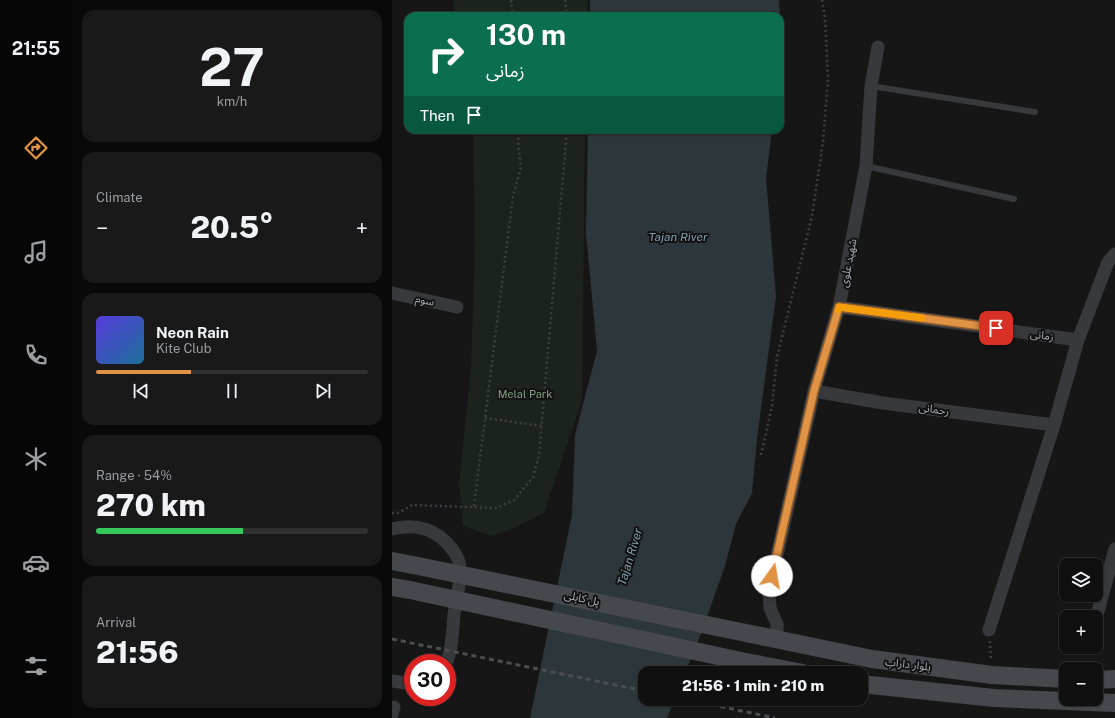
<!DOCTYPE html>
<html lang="en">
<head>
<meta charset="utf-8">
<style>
	:root { --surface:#101011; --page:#19191a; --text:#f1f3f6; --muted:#9c9d9f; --line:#303031; --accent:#e09245 }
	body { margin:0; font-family:"Public Sans","Noto Sans Arabic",sans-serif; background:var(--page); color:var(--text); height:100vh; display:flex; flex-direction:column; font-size:15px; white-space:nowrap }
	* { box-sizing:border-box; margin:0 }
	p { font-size:13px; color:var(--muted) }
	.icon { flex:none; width:22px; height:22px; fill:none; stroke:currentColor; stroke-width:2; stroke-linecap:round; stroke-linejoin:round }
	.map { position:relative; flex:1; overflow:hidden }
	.sheet { display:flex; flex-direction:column; gap:10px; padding:10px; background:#090909; width:320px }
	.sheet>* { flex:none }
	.guide { position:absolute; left:12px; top:12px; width:380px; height:122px; border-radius:12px; box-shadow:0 1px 3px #0004,0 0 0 1px var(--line); background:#0b6e4f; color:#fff; overflow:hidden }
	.buttons { position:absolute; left:667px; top:558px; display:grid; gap:8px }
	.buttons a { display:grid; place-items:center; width:44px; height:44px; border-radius:8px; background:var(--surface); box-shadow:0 1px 3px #0004,0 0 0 1px var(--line); font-size:20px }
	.speed { position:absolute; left:12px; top:654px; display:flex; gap:8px; font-size:20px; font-weight:700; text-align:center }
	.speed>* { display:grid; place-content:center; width:52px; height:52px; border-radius:50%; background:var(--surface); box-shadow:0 1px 3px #0004,0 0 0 1px var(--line); line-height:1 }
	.speed .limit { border:6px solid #d22; background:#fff; color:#111 }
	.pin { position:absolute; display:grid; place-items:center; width:34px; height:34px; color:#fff; margin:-17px; border-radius:8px; box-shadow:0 2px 6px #0006 }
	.me { position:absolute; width:44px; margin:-22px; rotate:13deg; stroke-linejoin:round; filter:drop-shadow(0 0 3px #0008) }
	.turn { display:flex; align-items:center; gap:14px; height:84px; padding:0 16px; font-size:18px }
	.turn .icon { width:52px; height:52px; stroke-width:2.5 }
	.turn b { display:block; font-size:28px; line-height:34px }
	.then { display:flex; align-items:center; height:38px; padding:0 16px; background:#0003; gap:8px; font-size:15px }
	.big { font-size:30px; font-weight:800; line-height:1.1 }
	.sheet .card { flex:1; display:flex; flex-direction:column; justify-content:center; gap:6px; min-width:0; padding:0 14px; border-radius:12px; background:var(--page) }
	.sheet .dial { align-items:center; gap:0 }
	.dial b { font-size:52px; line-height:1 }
	.song { display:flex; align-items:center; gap:12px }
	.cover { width:48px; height:48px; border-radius:6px; background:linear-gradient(135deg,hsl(250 70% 55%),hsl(200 70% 35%)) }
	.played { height:4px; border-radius:2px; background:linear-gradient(90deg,var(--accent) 35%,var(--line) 35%) }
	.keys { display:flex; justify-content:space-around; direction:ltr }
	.heat { display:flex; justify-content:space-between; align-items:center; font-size:22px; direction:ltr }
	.charge { height:6px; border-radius:3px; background:linear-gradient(90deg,#34c759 54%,var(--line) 0) }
	.trip { position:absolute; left:246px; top:666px; width:230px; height:40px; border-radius:12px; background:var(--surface); box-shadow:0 1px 3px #0004,0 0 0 1px var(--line); font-weight:800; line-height:40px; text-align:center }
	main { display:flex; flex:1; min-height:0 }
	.tabs { display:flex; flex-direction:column; width:72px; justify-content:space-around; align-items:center; background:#060607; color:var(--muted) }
	.tabs .icon { width:28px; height:28px }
	.tabs .on { color:var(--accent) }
	.tabs b { font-size:18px; color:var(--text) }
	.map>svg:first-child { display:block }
	.green { fill:#1c221c }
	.water { fill:#2d363a }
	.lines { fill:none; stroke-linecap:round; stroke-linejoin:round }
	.path { stroke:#3d4043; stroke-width:2.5; stroke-dasharray:2 3; stroke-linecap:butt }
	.lane { stroke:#37393c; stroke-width:6 }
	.street { stroke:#37393c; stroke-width:13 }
	.secondary { stroke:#45484c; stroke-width:18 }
	.rail { stroke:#4a4d51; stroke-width:3; stroke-dasharray:5 4; stroke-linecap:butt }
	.secondary-bridge { stroke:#45484c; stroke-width:18 }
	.route-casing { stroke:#925f2d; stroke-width:10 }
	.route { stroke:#e09245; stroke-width:7 }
	.slow { stroke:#f59e0b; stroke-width:7 }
	.labels { text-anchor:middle; stroke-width:4; stroke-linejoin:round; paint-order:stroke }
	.street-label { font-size:11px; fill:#a9afb6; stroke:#111112 }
	.park-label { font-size:11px; fill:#859f82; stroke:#111112 }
	.water-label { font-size:12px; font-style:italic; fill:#83a1ae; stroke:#111112 }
</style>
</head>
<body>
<main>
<nav class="tabs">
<b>21:55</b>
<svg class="icon on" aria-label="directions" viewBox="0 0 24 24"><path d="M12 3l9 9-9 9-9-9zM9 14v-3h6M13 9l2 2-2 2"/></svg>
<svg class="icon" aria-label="music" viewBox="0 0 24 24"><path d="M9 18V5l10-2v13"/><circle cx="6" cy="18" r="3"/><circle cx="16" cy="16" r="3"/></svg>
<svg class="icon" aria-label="phone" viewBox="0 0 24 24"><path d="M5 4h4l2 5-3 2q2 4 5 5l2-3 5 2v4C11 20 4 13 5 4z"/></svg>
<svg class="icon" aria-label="climate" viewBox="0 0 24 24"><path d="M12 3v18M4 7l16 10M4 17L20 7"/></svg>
<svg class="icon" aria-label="car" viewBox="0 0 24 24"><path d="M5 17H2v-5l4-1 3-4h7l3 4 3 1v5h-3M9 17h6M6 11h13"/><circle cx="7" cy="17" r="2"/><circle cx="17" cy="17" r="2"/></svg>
<svg class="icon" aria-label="filters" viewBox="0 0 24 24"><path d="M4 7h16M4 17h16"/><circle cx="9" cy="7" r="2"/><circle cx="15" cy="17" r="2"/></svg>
</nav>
<section class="sheet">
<div class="card dial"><b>27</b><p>km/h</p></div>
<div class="card"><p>Climate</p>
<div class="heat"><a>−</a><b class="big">20.5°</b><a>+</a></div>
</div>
<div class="card">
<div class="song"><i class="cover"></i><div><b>Neon Rain</b><p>Kite Club</p></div></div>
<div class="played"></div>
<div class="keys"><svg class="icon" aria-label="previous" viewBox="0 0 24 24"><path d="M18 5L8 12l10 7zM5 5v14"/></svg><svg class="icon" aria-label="pause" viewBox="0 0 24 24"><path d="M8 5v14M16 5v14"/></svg><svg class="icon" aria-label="next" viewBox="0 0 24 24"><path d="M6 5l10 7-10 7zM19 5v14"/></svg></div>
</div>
<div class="card"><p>Range · 54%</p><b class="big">270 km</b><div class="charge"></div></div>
<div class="card"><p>Arrival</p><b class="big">21:56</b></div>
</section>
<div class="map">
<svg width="723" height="718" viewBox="0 0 723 718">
	<rect width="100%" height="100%" fill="#161617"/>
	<path class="green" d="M61,0H196L195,16H64Z
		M81,130H193L190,400L152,513L120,529L99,536L71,526L67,483L79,368L83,245Z"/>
	<path class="water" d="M198,0H387L388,16H198Z
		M196,130H380L374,178L384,296L365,439L360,493L344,524L333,566L310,631L293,673H253V699H283L275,718H138L180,515L183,435L205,351L194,233Z"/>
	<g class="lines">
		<path class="path" d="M119,0L121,16
			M173,0L175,16
			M93,418L150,426
			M369,455L380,406L385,357L420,216L431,142L436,79L433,18L430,0
			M82,506L121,196L129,167L126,144L127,130
			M0,513H6L20,505L105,508L122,500L141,477L147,455L175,130
			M598,641L599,660"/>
		<path class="lane" d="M479,86L643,112
			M474,166L622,199"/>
		<path class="street" d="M0,293L65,307
			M447,307L686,340
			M422,391L491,403L662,425
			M0,529C24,523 45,529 60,549C64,554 68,562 68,569C69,583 64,600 62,614C61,628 60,652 54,663
			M704,619L723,549
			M597,630L662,425L686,340L716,262L723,254
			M385,639V624L378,608L377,591L422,391L447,307L474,166L479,86L486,47
			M696,648V647
			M0,681L21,684
			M0,714L2,707"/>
		<path class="secondary" d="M0,561L21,565
			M0,587L18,590
			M359,634L480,659L600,675L674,679
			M354,662L411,673
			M704,680L723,679
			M469,684L602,698L723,703"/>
		<path class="rail" d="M0,639L253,691
			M293,699L383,718"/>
		<path class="secondary-bridge" d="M21,565L359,634
			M18,590L354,662"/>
	</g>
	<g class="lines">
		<defs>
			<path id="route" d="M380,576L422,391L447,307L604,328"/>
		</defs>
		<use href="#route" class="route-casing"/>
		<use href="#route" class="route"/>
		<path class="slow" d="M446,310L447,307L530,318"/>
	</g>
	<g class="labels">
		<g class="street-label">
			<text transform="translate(456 263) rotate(-79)" y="4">شهید علوی</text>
			<text transform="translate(33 300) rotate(12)" y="4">سوم</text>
			<text transform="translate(650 335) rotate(8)" y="4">زمانی</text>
			<text transform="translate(542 409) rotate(8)" y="4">رحمانی</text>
			<text transform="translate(190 598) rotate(12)" y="4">پل کابلی</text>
			<text transform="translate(516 664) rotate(7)" y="4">بلوار داراب</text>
		</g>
		<g class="park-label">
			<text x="133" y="398">Melal Park</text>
		</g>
		<g class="water-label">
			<text x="286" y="241">Tajan River</text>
			<text transform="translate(238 557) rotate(-73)" y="4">Tajan River</text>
		</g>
	</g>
</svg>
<div class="buttons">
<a><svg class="icon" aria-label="layers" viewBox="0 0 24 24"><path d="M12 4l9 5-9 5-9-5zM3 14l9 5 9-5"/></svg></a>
<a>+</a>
<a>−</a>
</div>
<div class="speed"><div class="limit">30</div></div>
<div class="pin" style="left:604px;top:328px;background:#d93025"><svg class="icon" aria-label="arrive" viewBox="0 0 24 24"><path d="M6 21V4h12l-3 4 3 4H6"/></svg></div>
<svg class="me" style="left:380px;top:576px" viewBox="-20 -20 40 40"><circle r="19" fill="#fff"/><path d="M0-13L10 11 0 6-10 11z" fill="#e09245"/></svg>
<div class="trip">21:56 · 1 min · 210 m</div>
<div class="guide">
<div class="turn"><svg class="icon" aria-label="right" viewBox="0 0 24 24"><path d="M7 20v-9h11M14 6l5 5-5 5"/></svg><div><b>130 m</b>زمانی</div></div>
<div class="then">Then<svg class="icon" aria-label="arrive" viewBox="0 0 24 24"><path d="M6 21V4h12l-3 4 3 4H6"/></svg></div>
</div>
</div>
</main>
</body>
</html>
